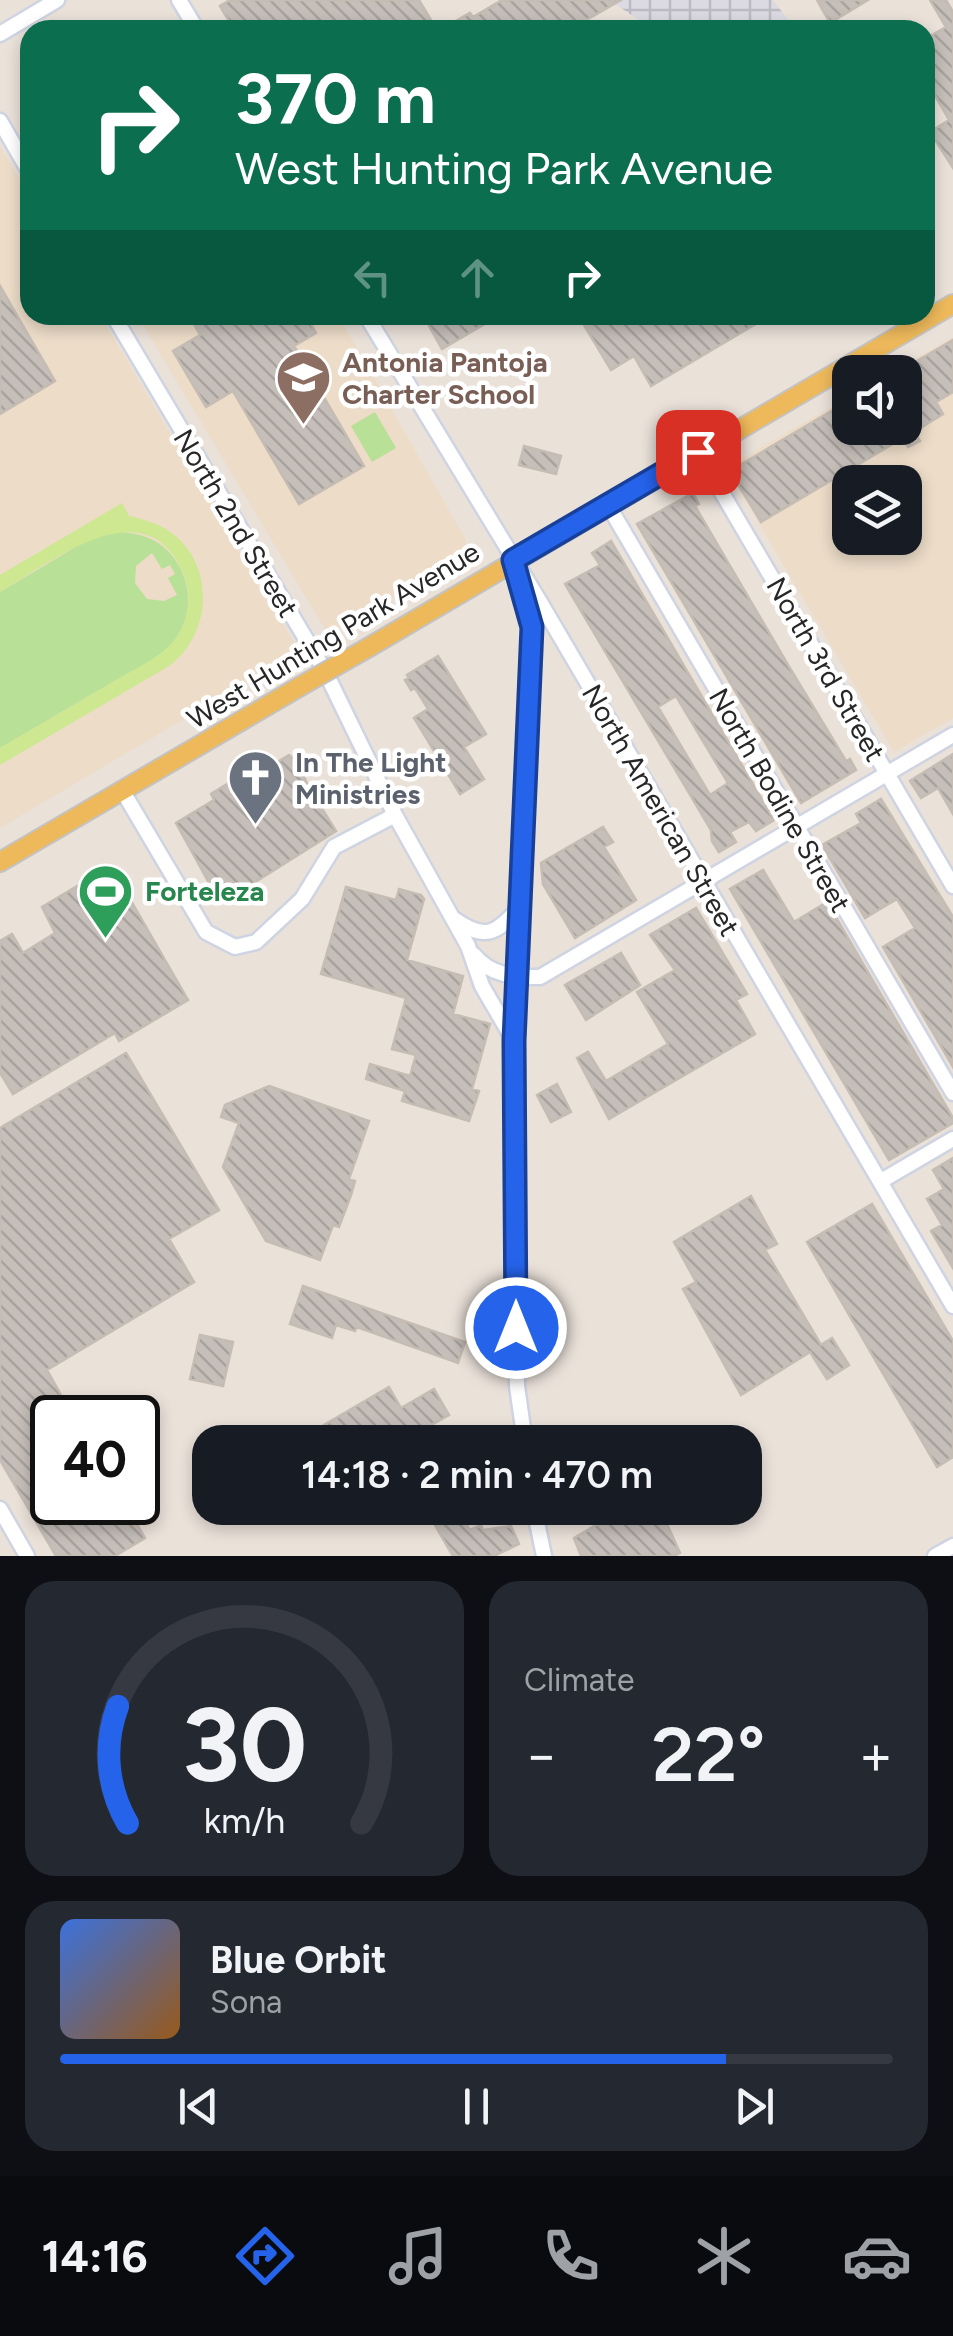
<!DOCTYPE html>
<html lang="en">
<head>
<meta charset="utf-8">
<style>
	:root { --surface:#171b24; --page:#242831; --text:#f1f3f6; --muted:#9ea1a6; --line:#363941; --accent:#2563eb }
	body { margin:0; font-family:Figtree,sans-serif; background:var(--page); color:var(--text); height:100vh; display:flex; flex-direction:column; font-size:38px; white-space:nowrap }
	* { box-sizing:border-box; margin:0 }
	p { font-size:32px; color:var(--muted) }
	.icon { flex:none; width:55px; height:55px; fill:none; stroke:currentColor; stroke-width:2; stroke-linecap:round; stroke-linejoin:round }
	.map { position:relative; height:1556px; overflow:hidden }
	.panel { display:flex; flex-direction:column; gap:25px; padding:25px; background:#0d0f14; flex:1 }
	.panel>* { flex:none }
	.top-card { position:absolute; left:20px; top:20px; width:915px; height:305px; border-radius:30px; box-shadow:0 5px 15px #0003; background:#0b6e4f; color:#fff; overflow:hidden }
	.fabs { position:absolute; left:832px; top:355px; display:grid; gap:20px }
	.fabs a { display:grid; place-items:center; width:90px; height:90px; border-radius:20px; background:var(--surface); box-shadow:0 5px 15px #0003; font-size:50px }
	.speed { position:absolute; left:30px; top:1395px; display:flex; gap:20px; font-size:50px; font-weight:700; text-align:center }
	.speed>* { display:grid; place-content:center; width:130px; height:130px; border-radius:50%; background:var(--surface); box-shadow:0 5px 15px #0003; line-height:1 }
	.speed .limit { border:5px solid #111; border-radius:15px; background:#fff; color:#111 }
	.pin { position:absolute; display:grid; place-items:center; width:85px; height:85px; color:#fff; margin:-42px; border-radius:20px; box-shadow:0 5px 15px #0006 }
	.me { position:absolute; width:110px; margin:-55px; rotate:0deg; stroke-linejoin:round; filter:drop-shadow(0 0 8px #0008) }
	.turn { display:flex; align-items:center; gap:35px; height:210px; padding:0 50px; font-size:45px }
	.turn .icon { width:130px; height:130px; stroke-width:2.5 }
	.turn b { display:block; font-size:70px; line-height:85px }
	.lanes { display:flex; align-items:center; height:95px; padding:0 50px; background:#0003; justify-content:center; gap:50px; direction:ltr }
	.lanes .off { opacity:.35 }
	.big { font-size:75px; font-weight:600; line-height:1.1 }
	.panel .tile { flex:1; display:flex; flex-direction:column; justify-content:center; gap:15px; min-width:0; padding:0 35px; border-radius:30px; background:var(--page) }
	.panel .dial { align-items:center; gap:0 }
	.dial svg { height:260px; overflow:visible; fill:none; stroke:var(--line); stroke-width:7; stroke-linecap:round; text-anchor:middle }
	.dial text { fill:var(--text); stroke:none }
	.song { display:flex; align-items:center; gap:30px }
	.cover { width:120px; height:120px; border-radius:15px; background:linear-gradient(135deg,hsl(220 70% 55%),hsl(30 70% 35%)) }
	.played { height:10px; border-radius:5px; background:linear-gradient(90deg,var(--accent) 80%,var(--line) 80%) }
	.keys { display:flex; justify-content:space-around; direction:ltr }
	.heat { display:flex; justify-content:space-between; align-items:center; font-size:55px; direction:ltr }
	.panel .tiles { flex:1; display:grid; gap:25px; grid-template-columns:1fr 1fr }
	.tile:last-child { grid-column:span 2 }
	.trip { position:absolute; left:192px; top:1425px; width:570px; height:100px; border-radius:30px; background:var(--surface); box-shadow:0 5px 15px #0003; font-weight:600; line-height:100px; text-align:center }
	.menu { display:flex; height:160px; justify-content:space-around; align-items:center; background:#090b0e; color:var(--muted) }
	.menu .icon { width:70px; height:70px }
	.menu .on { color:var(--accent) }
	.menu b { font-size:45px; color:var(--text) }
	.map>svg:first-child { display:block }
	.industrial { fill:url(#industrial-grid) }
	.education { fill:#ecdcc8; fill-rule:evenodd }
	.grass { fill:#b8e096; fill-rule:evenodd }
	.pitch { fill:#cde891 }
	.building { fill:url(#building-back-hatch); stroke:#c5bcb3; stroke-width:2.5; fill-rule:evenodd }
	.lines { fill:none; stroke-linecap:round; stroke-linejoin:round }
	.minor-casing { stroke:#ced4e1; stroke-width:19 }
	.major-casing { stroke:#c3c3c3; stroke-width:22 }
	.minor { stroke:#fff; stroke-width:14 }
	.major { stroke:#edb95b; stroke-width:18 }
	.major-bridge-casing { stroke:#c3c3c3; stroke-width:22; stroke-linecap:butt }
	.major-bridge { stroke:#edb95b; stroke-width:18 }
	.route-casing { stroke:#184099; stroke-width:25 }
	.route { stroke:#2563eb; stroke-width:18 }
	.labels { text-anchor:middle; stroke-width:9; stroke-linejoin:round; paint-order:stroke }
	.education-label { font-size:28px; font-weight:bold; fill:#785e54; stroke:#fff; text-anchor:start }
	.street-label { font-size:28px; fill:#272727; stroke:#fff }
	.worship-label { font-size:28px; font-weight:bold; fill:#5b616d; stroke:#fff; text-anchor:start }
	.leisure-label { font-size:28px; font-weight:bold; fill:#27864d; stroke:#fff; text-anchor:start }
</style>
</head>
<body>
<div class="map">
<svg width="953" height="1556" viewBox="0 0 953 1556">
	<defs>
		<pattern id="industrial-grid" width="8" height="8" patternUnits="userSpaceOnUse" patternTransform="scale(2.5)"><rect width="8" height="8" fill="#dbdae2"/><path d="M0 4h8M4 0v8" fill="none" stroke="#bcbbc2"/></pattern>
		<pattern id="building-back-hatch" width="6" height="6" patternUnits="userSpaceOnUse" patternTransform="scale(2.5)"><rect width="6" height="6" fill="#c5beb9"/><path d="M-1 5l2 2M0 0l6 6M5-1l2 2" fill="none" stroke="#a9a39f"/></pattern>
	</defs>
	<rect width="100%" height="100%" fill="#eae1d9"/>
	<path class="industrial" d="M609,0H773L796,30H654Z"/>
	<path class="education" d="M0,146L30,196V315H100L299,651L0,828Z
		M137,315H338L466,540L463,557L328,634Z
		M953,337V718L894,752L726,468L850,396V428H905V372H891ZM850,482H905V538H850Z"/>
	<path class="grass" d="M375,412L396,448L372,462L351,426Z
		M108,532C138,531 164,538 179,566C192,589 191,617 176,638C161,659 134,669 113,682C75,704 38,726 0,748V592L89,539ZM152,553L162,569L170,565L175,574L168,578L177,595L164,601L147,599L135,583L136,566Z"/>
	<path class="pitch" d="M122,503L129,516C145,520 161,524 173,534C216,568 211,635 169,666L0,765V748C38,726 75,704 113,682C134,669 161,658 176,638C190,619 192,594 183,573C146,485 50,563 0,592V575Z"/>
	<path class="building" d="M230,0H419L437,30H234L220,6Z
		M502,0H621L569,30H440L470,13L473,17Z
		M817,0H868L830,23Z
		M930,0H946L953,12V168L930,132L949,120L934,94L925,99V54L931,51L925,39L946,27Z
		M0,286L55,381L0,414Z
		M189,315H306L316,333L294,346L364,466L299,504L233,391L206,407L173,351L200,335Z
		M423,315H484L488,322L442,349Z
		M578,315H771L651,386L634,356L611,370Z
		M953,340V392L936,402L943,414L914,432L920,441L908,447L903,438L761,522L730,471L850,400V428H905V368Z
		M524,446L561,456L556,474L519,465Z
		M693,493L699,504L695,506L788,665L846,761L850,759L856,770L801,803L637,524Z
		M611,541L774,820L756,831L749,822L730,832L736,842L719,852L712,841L711,830L565,584L600,565L592,553ZM676,696L728,783L710,795L658,707Z
		M438,656L486,734L464,747L484,779L460,794L414,718L428,709L415,688L411,690L405,680L409,678L407,675Z
		M953,754V814L938,788L921,798L910,781Z
		M289,755L291,757L295,755L308,786L336,831L238,893L236,891L219,901L176,823L214,800L211,794L235,779L247,773L251,778Z
		M881,799L953,917V1067L883,947L915,928L897,899L865,918L822,845L861,823L856,814Z
		M603,827L613,842L604,847L636,900L575,938L543,884L541,863Z
		M111,866L188,1000L119,1041L115,1033L13,1094L0,1073V941L12,934L23,953L55,933L42,907Z
		M763,870L794,922L827,902L953,1118V1123L889,1160L730,889Z
		M346,887L396,900L399,889L421,895L424,899L407,960L463,976L453,1014L490,1024L472,1089L479,1091L469,1121L402,1101L405,1091L366,1079L370,1064L410,1076L416,1055L392,1049L406,998L321,974Z
		M696,908L747,994L736,1000L755,1034L609,1119L577,1058L588,1052L606,1081L668,1044L637,992L675,970L650,935Z
		M621,953L640,985L586,1020L565,985Z
		M126,1053L219,1210L169,1239L194,1282L47,1370L74,1418H52V1502H124L145,1538L115,1556H56L0,1460V1128Z
		M557,1084L571,1112L551,1122L537,1095Z
		M269,1086L369,1121L349,1179L355,1181L351,1195L339,1227L333,1225L320,1260L266,1241L223,1167L239,1123L221,1117L225,1105Z
		M953,1158V1268L931,1231L942,1225L927,1199L944,1189L933,1170Z
		M751,1196L777,1244L765,1250L821,1345L832,1338L849,1365L827,1379L810,1352L741,1395L683,1289L696,1282L674,1242Z
		M872,1204L953,1341V1457L937,1467L807,1242Z
		M303,1286L465,1342L458,1363L357,1327L355,1331L336,1325L332,1338L290,1324Z
		M200,1335L233,1342L223,1386L190,1379Z
		M389,1387L401,1408L434,1389L449,1415L401,1442H295Z
		M425,1508H456L470,1530L481,1525L483,1530L511,1526L519,1544L494,1556H453Z
		M624,1508H667L674,1521L667,1524L680,1553L674,1556H581L574,1538L596,1525L594,1521Z"/>
	<g class="lines">
		<defs>
			<path id="minor" d="M179,0L197,30
				M0,34L57,0
				M0,121L30,173
				M113,315L325,671L395,815L468,946L482,986L514,1041
				M366,315L540,602L953,1306
				M698,452L953,886
				M608,505L953,1093
				M517,576L532,627L514,1041L517,1386L525,1442
				M122,790L206,932L235,947L256,942L302,899L334,847L395,815
				M454,919C485,941 496,934 519,908
				M474,955C491,976 514,977 540,977L953,735
				M881,1181L953,1139
				M534,1508L544,1556
				M0,1509L27,1556
				M935,1556L953,1546"/>
			<path id="major" d="M371,646L953,304
				M0,862L299,687"/>
		</defs>
		<use href="#minor" class="minor-casing"/>
		<use href="#major" class="major-casing"/>
		<use href="#minor" class="minor"/>
		<use href="#major" class="major"/>
		<defs>
			<path id="major-bridge" d="M299,687L371,646"/>
		</defs>
		<use href="#major-bridge" class="major-bridge-casing"/>
		<use href="#major-bridge" class="major-bridge"/>
	</g>
	<g class="lines">
		<defs>
			<path id="route" d="M516,1328L514,1041L532,627L513,560L698,452"/>
		</defs>
		<use href="#route" class="route-casing"/>
		<use href="#route" class="route"/>
	</g>
	<defs>
		<symbol id="school-pin" viewBox="-11 -11 22 30"><path d="M0 17L-7.5 6A9.5 9.5 0 1 1 7.5 6Z" fill="#8d6e63" stroke="#fff"/><path d="M0-5L7-2L0 1L-7-2ZM-4 1L0 2.5L4 1V4Q0 6-4 4Z" fill="#fff"/></symbol>
		<symbol id="church-pin" viewBox="-11 -11 22 30"><path d="M0 17L-7.5 6A9.5 9.5 0 1 1 7.5 6Z" fill="#6b7280" stroke="#fff"/><path d="M-1.2-6h2.4v3.5h3.3v2.4h-3.3V6h-2.4V-.1h-3.3v-2.4h3.3Z" fill="#fff"/></symbol>
		<symbol id="stadium-pin" viewBox="-11 -11 22 30"><path d="M0 17L-7.5 6A9.5 9.5 0 1 1 7.5 6Z" fill="#2e9e5b" stroke="#fff"/><path d="M0-5a6.5 5 0 1 0 0 10a6.5 5 0 1 0 0-10ZM-3.5-1.8h7v3.6h-7Z" fill="#fff"/></symbol>
	</defs>
	<g fill-rule="evenodd">
		<use href="#school-pin" x="272" y="346" width="63" height="86"/>
		<use href="#church-pin" x="224" y="746" width="63" height="86"/>
		<use href="#stadium-pin" x="74" y="860" width="63" height="86"/>
	</g>
	<g class="labels">
		<g class="education-label">
			<text x="342" y="372">Antonia Pantoja<tspan x="342" dy="32">Charter School</tspan></text>
		</g>
		<g class="street-label">
			<text transform="translate(236 523) rotate(59)" y="10">North 2nd Street</text>
			<text transform="translate(333 635) rotate(-31)" y="10">West Hunting Park Avenue</text>
			<text transform="translate(826 669) rotate(60)" y="10">North 3rd Street</text>
			<text transform="translate(780 800) rotate(60)" y="10">North Bodine Street</text>
			<text transform="translate(661 810) rotate(60)" y="10">North American Street</text>
		</g>
		<g class="worship-label">
			<text x="295" y="772">In The Light<tspan x="295" dy="32">Ministries</tspan></text>
		</g>
		<g class="leisure-label">
			<text x="145" y="901">Forteleza</text>
		</g>
	</g>
</svg>
<div class="fabs">
<a><svg class="icon" aria-label="sound" viewBox="0 0 24 24"><path d="M4 9h4l5-4v14l-5-4H4zM17 9q2 3 0 6"/></svg></a>
<a><svg class="icon" aria-label="layers" viewBox="0 0 24 24"><path d="M12 4l9 5-9 5-9-5zM3 14l9 5 9-5"/></svg></a>
</div>
<div class="speed"><div class="limit">40</div></div>
<div class="pin" style="left:698px;top:452px;background:#d93025"><svg class="icon" aria-label="arrive" viewBox="0 0 24 24"><path d="M6 21V4h12l-3 4 3 4H6"/></svg></div>
<svg class="me" style="left:516px;top:1328px" viewBox="-20 -20 40 40"><circle r="17" fill="#2563eb" stroke="#fff" stroke-width="3"/><path d="M0-11L8 9 0 5-8 9z" fill="#fff"/></svg>
<div class="trip">14:18 · 2 min · 470 m</div>
<div class="top-card">
<div class="turn"><svg class="icon" aria-label="right" viewBox="0 0 24 24"><path d="M7 20v-9h11M14 6l5 5-5 5"/></svg><div><b>370 m</b>West Hunting Park Avenue</div></div>
<div class="lanes"><svg class="icon off" aria-label="left" viewBox="0 0 24 24"><path d="M17 20v-9H6M10 6l-5 5 5 5"/></svg><svg class="icon off" aria-label="ahead" viewBox="0 0 24 24"><path d="M12 20V5M6 11l6-6 6 6"/></svg><svg class="icon" aria-label="right" viewBox="0 0 24 24"><path d="M7 20v-9h11M14 6l5 5-5 5"/></svg></div>
</div>
</div>
<section class="panel">
<div class="tiles">
<div class="tile dial"><svg viewBox="0 0 100 80">
<path d="M14 69A42 42 0 1 1 86 69"/>
<path d="M14 69A42 42 0 0 1 11 33" stroke="#2563eb"/>
<text x="50" y="56" font-size="32" font-weight="700">30</text>
<text x="50" y="72" font-size="11">km/h</text>
</svg></div>
<div class="tile"><p>Climate</p>
<div class="heat"><a>−</a><b class="big">22°</b><a>+</a></div>
</div>
<div class="tile">
<div class="song"><i class="cover"></i><div><b>Blue Orbit</b><p>Sona</p></div></div>
<div class="played"></div>
<div class="keys"><svg class="icon" aria-label="previous" viewBox="0 0 24 24"><path d="M18 5L8 12l10 7zM5 5v14"/></svg><svg class="icon" aria-label="pause" viewBox="0 0 24 24"><path d="M8 5v14M16 5v14"/></svg><svg class="icon" aria-label="next" viewBox="0 0 24 24"><path d="M6 5l10 7-10 7zM19 5v14"/></svg></div>
</div>
</div>
</section>
<nav class="menu">
<b>14:16</b>
<svg class="icon on" aria-label="directions" viewBox="0 0 24 24"><path d="M12 3l9 9-9 9-9-9zM9 14v-3h6M13 9l2 2-2 2"/></svg>
<svg class="icon" aria-label="music" viewBox="0 0 24 24"><path d="M9 18V5l10-2v13"/><circle cx="6" cy="18" r="3"/><circle cx="16" cy="16" r="3"/></svg>
<svg class="icon" aria-label="phone" viewBox="0 0 24 24"><path d="M5 4h4l2 5-3 2q2 4 5 5l2-3 5 2v4C11 20 4 13 5 4z"/></svg>
<svg class="icon" aria-label="climate" viewBox="0 0 24 24"><path d="M12 3v18M4 7l16 10M4 17L20 7"/></svg>
<svg class="icon" aria-label="car" viewBox="0 0 24 24"><path d="M5 17H2v-5l4-1 3-4h7l3 4 3 1v5h-3M9 17h6M6 11h13"/><circle cx="7" cy="17" r="2"/><circle cx="17" cy="17" r="2"/></svg>
</nav>
</body>
</html>
